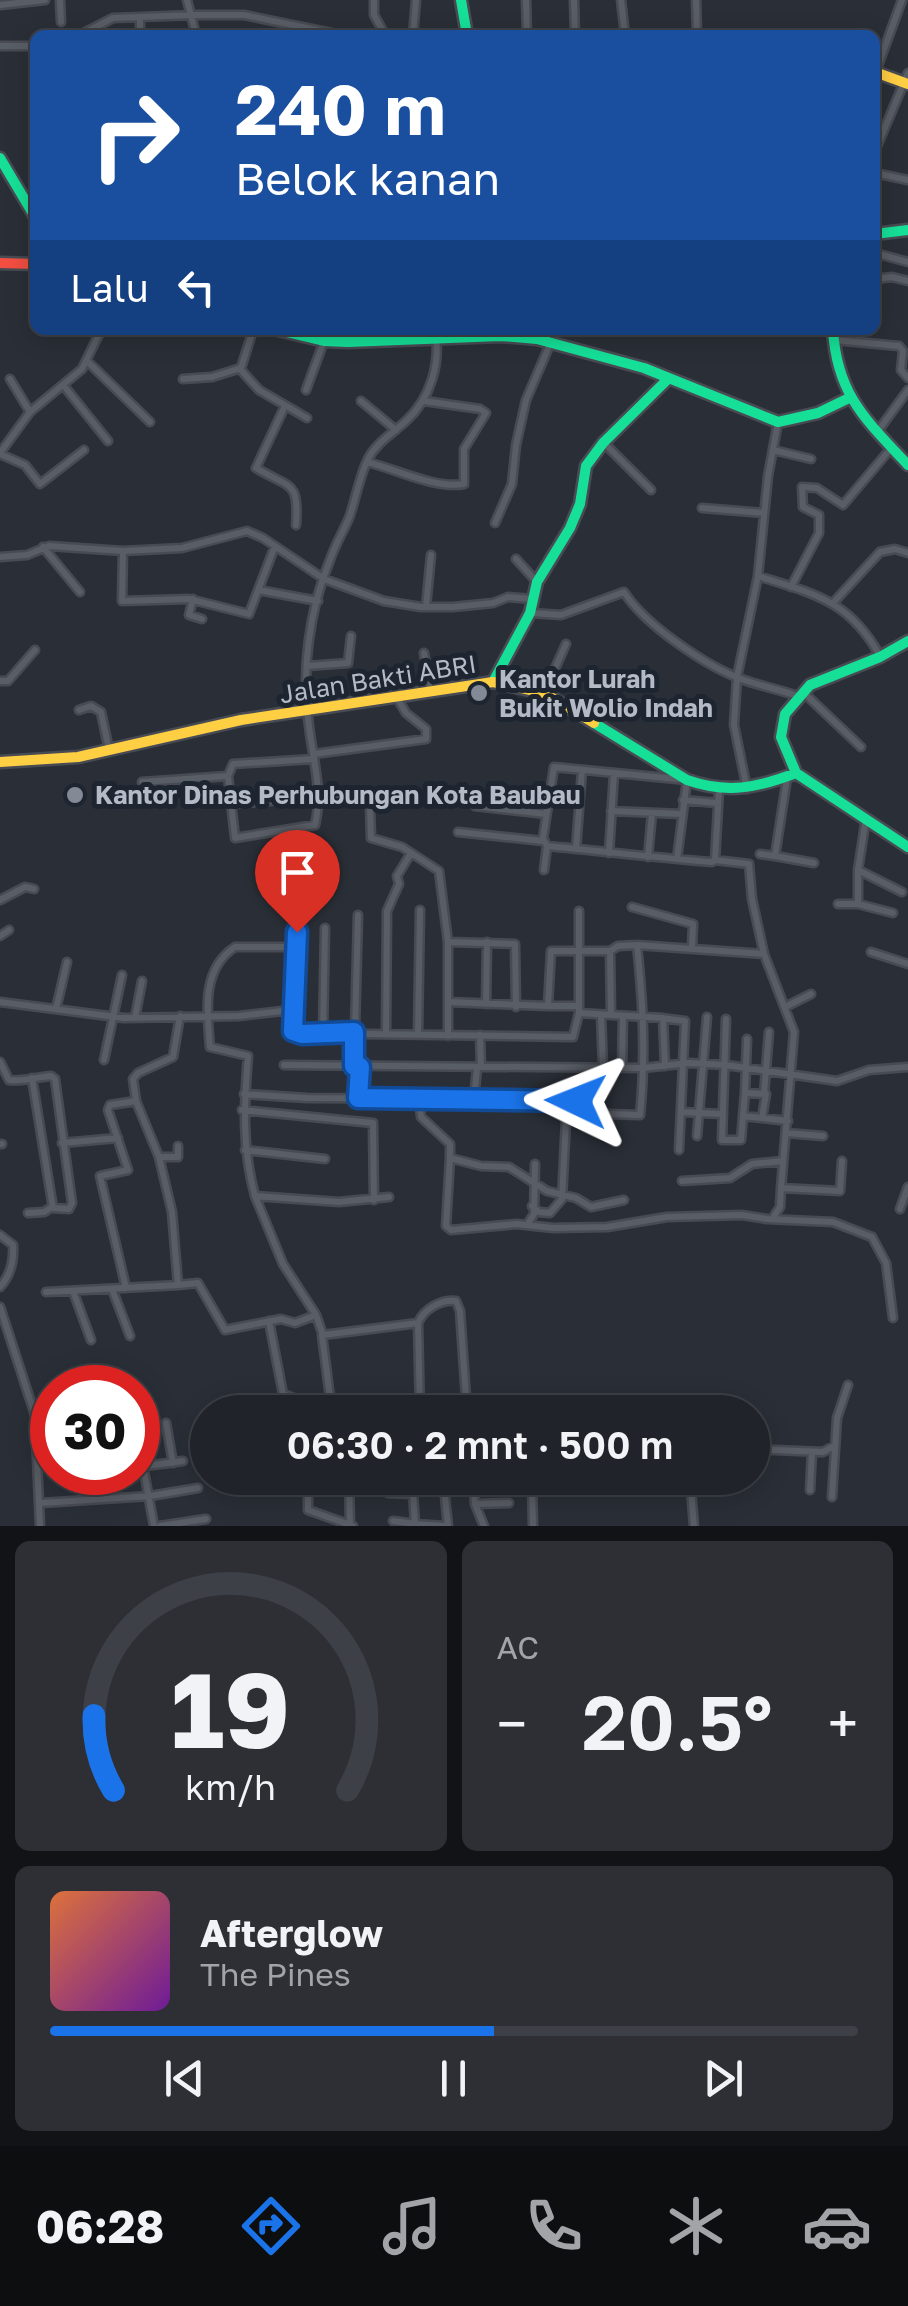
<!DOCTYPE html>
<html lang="id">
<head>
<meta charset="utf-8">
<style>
	:root { --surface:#202329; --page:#2d2f35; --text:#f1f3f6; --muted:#a2a4a8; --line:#3d4046; --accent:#1a73e8 }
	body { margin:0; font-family:"Golos Text",sans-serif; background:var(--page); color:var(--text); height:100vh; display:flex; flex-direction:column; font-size:38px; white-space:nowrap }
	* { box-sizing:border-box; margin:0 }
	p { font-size:32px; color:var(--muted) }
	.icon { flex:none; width:55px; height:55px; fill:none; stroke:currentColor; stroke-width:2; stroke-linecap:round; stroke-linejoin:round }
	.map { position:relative; height:1526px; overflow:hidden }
	.panel { display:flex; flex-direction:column; gap:15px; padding:15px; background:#121317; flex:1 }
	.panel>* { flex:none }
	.guide { position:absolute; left:30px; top:30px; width:850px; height:305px; border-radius:15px; box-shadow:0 5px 25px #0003,0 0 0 2px var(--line); background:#1a4fa0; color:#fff; overflow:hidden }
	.speed { position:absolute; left:30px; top:1365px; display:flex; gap:20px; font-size:50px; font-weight:700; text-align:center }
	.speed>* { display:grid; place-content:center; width:130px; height:130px; border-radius:50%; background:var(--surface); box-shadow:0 5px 25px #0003,0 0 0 2px var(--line); line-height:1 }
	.speed .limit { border:15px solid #d22; background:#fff; color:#111 }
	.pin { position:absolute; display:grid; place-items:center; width:85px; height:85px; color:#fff; margin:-102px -42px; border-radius:50% 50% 50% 0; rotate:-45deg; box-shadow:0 0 10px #0007 }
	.pin .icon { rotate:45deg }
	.me { position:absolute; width:110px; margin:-55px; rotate:272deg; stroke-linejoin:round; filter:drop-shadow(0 0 8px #0008) }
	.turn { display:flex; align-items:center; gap:35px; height:210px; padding:0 40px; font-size:45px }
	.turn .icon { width:130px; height:130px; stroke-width:2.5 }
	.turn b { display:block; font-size:70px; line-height:85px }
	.then { display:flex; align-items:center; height:95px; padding:0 40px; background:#0003; gap:20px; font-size:38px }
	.big { font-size:75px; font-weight:600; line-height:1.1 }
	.panel .card { flex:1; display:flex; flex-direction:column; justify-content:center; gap:15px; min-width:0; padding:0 35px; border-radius:15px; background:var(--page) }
	.panel .dial { align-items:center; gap:0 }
	.dial svg { height:260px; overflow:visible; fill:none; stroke:var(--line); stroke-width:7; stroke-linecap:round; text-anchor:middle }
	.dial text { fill:var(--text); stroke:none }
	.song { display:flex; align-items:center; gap:30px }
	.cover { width:120px; height:120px; border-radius:15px; background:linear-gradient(135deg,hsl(20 70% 55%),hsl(280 70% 35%)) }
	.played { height:10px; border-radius:5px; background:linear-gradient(90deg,var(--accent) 55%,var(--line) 55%) }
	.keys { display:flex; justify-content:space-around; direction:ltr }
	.heat { display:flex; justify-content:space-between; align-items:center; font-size:55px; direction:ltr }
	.panel .tiles { flex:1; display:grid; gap:15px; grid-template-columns:1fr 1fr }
	.card:last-child { grid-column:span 2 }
	.trip { position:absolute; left:190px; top:1395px; width:580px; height:100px; border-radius:50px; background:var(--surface); box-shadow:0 5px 25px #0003,0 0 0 2px var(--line); font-weight:600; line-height:100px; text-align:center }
	.tabs { display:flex; height:160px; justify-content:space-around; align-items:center; background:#0d0e10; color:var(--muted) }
	.tabs .icon { width:70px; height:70px }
	.tabs .on { color:var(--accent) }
	.tabs b { font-size:45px; color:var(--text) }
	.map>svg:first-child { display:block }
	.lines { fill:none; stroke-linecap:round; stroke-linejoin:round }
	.street-casing { stroke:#484b53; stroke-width:11 }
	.fast-casing { stroke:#484b53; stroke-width:15 }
	.slow-casing { stroke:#484b53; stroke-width:15 }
	.jam-casing { stroke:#484b53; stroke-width:15 }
	.street { stroke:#595d65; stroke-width:6 }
	.fast { stroke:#16e098; stroke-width:10 }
	.slow { stroke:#ffcf43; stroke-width:10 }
	.jam { stroke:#f24e42; stroke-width:10 }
	.route-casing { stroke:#114b97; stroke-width:25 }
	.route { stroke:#1a73e8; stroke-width:18 }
	.poi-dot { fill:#848a95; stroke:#1d2531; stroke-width:4 }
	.labels { text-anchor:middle; stroke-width:10; stroke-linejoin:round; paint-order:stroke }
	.street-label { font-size:25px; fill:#b4bbc7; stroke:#1d2531 }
	.poi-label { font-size:25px; font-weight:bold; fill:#b4bbc7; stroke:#1d2531; text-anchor:start }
</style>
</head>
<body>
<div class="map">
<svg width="908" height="1526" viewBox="0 0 908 1526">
	<rect width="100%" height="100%" fill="#2a2f37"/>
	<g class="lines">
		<defs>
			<path id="street" d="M60,0L61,22
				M187,0L196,35
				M374,0V15L385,35
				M526,0L527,35
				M574,0L575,35
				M621,0L625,35
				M696,0L697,35
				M0,5L45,0
				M80,35L113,18L194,15H244L341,35
				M140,35V17
				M413,35L416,0
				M0,46H35
				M876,71L902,0
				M875,151L908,73
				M875,173L908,180
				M875,253L908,262
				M875,279L892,277L908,281
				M834,340L899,346L903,351L901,370L908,378
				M87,361L150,422
				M240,369L259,390L307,418
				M10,379L30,412
				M183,379L212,377L241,368L253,330
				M64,386L108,441
				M306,390L324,341
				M361,401L396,430
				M284,408L256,468C291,489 299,480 296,525
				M878,431L908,390
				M604,443L651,490
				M773,450L811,459
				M0,453L30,412L82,369L101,330
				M0,454L25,465L40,484L84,450
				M367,462C396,469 434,489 464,484V449L486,413L480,409L424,401
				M702,508L764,513
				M495,523L512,484L516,445L526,400L551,342
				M43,547L80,592
				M123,551L122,601L189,599L249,614L275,546
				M0,557L27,555L49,546L123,551L182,548L247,531L263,538L324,579L384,601L421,607H453L493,603L508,597L532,599
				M516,559L536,581
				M758,576L768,476L778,422
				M791,587L819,533V515L803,507L802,487L817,488L843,505L892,447
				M258,590L318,601
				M193,599L189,615L202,619
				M833,603L880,552L895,549L908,553
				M426,607L431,555
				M531,613L561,615L624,592C645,625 707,667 744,680C762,686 780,690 798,696
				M424,653L430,690
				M307,666L348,663L351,636
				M0,681H8L35,650
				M803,692L861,747
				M544,693L566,644
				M79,710L91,706L101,712L109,750
				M314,754L426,739V729L406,713L397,698
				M314,759L233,764L228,776L235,838L315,825C323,791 313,760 309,726C301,673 309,610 330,560C335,545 343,532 349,518C356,499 359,477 368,459C376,443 393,433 406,421C431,398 441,363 435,330
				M787,778L775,856L814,863
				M142,782L228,776
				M747,789L734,725L737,677L758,576C815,594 850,601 880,656
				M683,800L717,803
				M233,804L320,797L367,804L370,807L371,838L402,847L439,871L448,942V1036
				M475,806L546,814
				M611,811L681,814
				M866,818L858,870L902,892
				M458,832L543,841
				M576,849L582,770
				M609,853L614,773
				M760,854L775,856
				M648,857L652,813
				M677,859L687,780L554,767L543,838L547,846C602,851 657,858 712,862L715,860L719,790
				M544,870L547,846
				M0,900L25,887L34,889
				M838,904H858L893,913
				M858,904V870
				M632,907L693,924L692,947
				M297,932L291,1010L296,1033L573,1037L579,1013V911
				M0,936L9,930
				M448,942L515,944L516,1007
				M296,947H235C201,969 207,1012 210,1047L248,1056C244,1105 242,1148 255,1196L339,1202L389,1197
				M610,951L611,1015
				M871,952L908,964
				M764,954L794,1032L781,1188L840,1191L842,1161
				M0,1002L124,1018L239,1016L291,1010
				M449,1002L548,1006L551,951H610L618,946L637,945
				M486,1004L487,942
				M548,1006H579
				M785,1007L811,994
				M56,1009L67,962
				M579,1013L663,1018L665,1066
				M601,1015L603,1068
				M135,1018L142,981
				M661,1018L685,1021L679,1150
				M726,1019L722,1140H741L745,1093
				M386,1033L387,911L399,884L397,876L411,853
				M323,1034L325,928
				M418,1034L420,910
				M480,1035L481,1067
				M747,1039L745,1093L764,1094L769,1032
				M104,1060L122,975
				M0,1062L9,1080C22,1082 37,1077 51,1076L55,1079L72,1203L69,1209L53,1208L32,1078
				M284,1065L643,1068L689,1063L726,1065L837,1081L869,1070L908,1067
				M354,1067L358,915
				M622,1068L623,1016
				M244,1094L307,1098L574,1099L578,1113L566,1120L562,1199L550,1213L539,1212L532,1206
				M766,1094L762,1118L788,1121
				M358,1098L361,1067
				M419,1099L421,1117L450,1144V1158L481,1166L509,1167L547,1191L576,1198L591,1207L624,1200
				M474,1099L477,1068
				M242,1110L373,1123L374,1200
				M682,1112L721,1114
				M578,1113L640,1115C646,1056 643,1003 637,945L764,954L752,899L749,864L715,860
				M743,1116L762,1118
				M786,1133L823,1136
				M697,1136L707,1017
				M62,1143L118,1138
				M0,1144H2
				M178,1146V1157H159L136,1101L133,1079L138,1073L173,1057L180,1016
				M245,1150L325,1159
				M159,1157L172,1212L178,1285L198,1283L225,1330L281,1319L295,1323L316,1315
				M450,1158L446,1226L451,1230L517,1224L553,1228L607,1227L667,1217L742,1215L767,1219L833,1222L872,1237L886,1263L893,1318
				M682,1181L730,1178L752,1164L783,1161
				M255,1196L283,1264L316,1315L323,1335L418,1323C424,1309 441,1299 456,1301L460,1311L467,1412
				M900,1209L908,1187
				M28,1213L44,1212L52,1207
				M774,1216L780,1207L781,1188
				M527,1225L534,1214L535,1164
				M0,1235L13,1245C14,1261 11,1275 0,1287
				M126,1288L100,1176L128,1170L108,1110L110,1105L136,1101
				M112,1289L130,1336
				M73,1291L91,1340
				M46,1292L179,1285
				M0,1307L35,1415L40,1526
				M269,1321L283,1394L309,1404V1412
				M418,1323L420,1412
				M322,1335L331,1405L343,1412
				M536,1412H585
				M166,1423L173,1463
				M138,1439L154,1526
				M752,1449L823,1452L834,1446
				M145,1466L183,1461
				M308,1478V1510L353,1526
				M349,1478L350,1525
				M412,1478L415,1524L445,1526
				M443,1478L448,1526
				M473,1478L475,1504L484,1526
				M690,1478L694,1526
				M810,1490L812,1452
				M388,1493L414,1494
				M832,1497L837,1418L848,1385
				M41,1503L150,1496L198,1488
				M475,1504L509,1503
				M393,1521L415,1524
				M160,1526L206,1519
				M533,1526L532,1485L581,1478"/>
			<path id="fast" d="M461,0L467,35
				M0,158L35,217
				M875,234L908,230
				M278,330L324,341L348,342L501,336L537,339L644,368L778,422L818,413L847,399
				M833,330C837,395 866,420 908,465
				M908,641L880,657L810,685L785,714L781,737L796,773L908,847
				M493,682L530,613L537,582L570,528L580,504L586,466L603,443L669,378
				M594,723L687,780C727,794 757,788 796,773"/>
			<path id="slow" d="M875,72L908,84
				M0,762L78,757L241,720L493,682L544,693L594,723"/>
			<path id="jam" d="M0,263L35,264"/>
		</defs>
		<use href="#street" class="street-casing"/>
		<use href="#fast" class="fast-casing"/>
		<use href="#slow" class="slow-casing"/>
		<use href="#jam" class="jam-casing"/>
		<use href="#street" class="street"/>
		<use href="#fast" class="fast"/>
		<use href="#slow" class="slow"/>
		<use href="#jam" class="jam"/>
	</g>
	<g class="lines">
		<defs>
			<path id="route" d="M297,932L293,1031L302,1034L354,1032V1066L360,1067L358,1098L576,1101"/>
		</defs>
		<use href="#route" class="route-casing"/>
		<use href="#route" class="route"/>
	</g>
	<g class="poi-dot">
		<circle cx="479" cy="693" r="10"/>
		<circle cx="75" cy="795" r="10"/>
	</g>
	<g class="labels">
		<g class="street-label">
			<text transform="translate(378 679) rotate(-9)" y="9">Jalan Bakti ABRI</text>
		</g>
		<g class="poi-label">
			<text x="499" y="688">Kantor Lurah<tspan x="499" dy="29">Bukit Wolio Indah</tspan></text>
			<text x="95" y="804">Kantor Dinas Perhubungan Kota Baubau</text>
		</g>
	</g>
</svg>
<div class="speed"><div class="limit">30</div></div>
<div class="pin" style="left:297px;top:932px;background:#d93025"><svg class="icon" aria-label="arrive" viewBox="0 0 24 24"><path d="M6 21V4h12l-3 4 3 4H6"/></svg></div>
<svg class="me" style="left:576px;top:1101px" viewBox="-20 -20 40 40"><path d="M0-17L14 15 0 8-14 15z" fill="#1a73e8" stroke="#fff" stroke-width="4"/></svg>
<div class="trip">06:30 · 2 mnt · 500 m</div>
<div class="guide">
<div class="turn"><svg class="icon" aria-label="right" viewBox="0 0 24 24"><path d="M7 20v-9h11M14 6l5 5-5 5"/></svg><div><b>240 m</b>Belok kanan</div></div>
<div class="then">Lalu<svg class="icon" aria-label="left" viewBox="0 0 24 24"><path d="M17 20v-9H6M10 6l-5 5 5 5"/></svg></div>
</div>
</div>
<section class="panel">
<div class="tiles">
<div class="card dial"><svg viewBox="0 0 100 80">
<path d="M14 69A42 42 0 1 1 86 69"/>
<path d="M14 69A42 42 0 0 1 8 46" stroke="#1a73e8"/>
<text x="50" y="56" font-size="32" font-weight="700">19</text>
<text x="50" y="72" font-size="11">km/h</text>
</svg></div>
<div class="card"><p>AC</p>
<div class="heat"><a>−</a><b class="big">20.5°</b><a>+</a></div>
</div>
<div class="card">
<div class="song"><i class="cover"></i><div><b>Afterglow</b><p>The Pines</p></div></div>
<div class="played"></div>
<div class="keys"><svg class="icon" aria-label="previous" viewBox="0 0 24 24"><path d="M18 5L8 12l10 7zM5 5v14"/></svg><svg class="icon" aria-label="pause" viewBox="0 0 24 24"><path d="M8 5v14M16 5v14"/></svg><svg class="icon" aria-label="next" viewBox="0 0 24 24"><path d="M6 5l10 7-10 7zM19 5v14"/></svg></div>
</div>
</div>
</section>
<nav class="tabs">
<b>06:28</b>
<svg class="icon on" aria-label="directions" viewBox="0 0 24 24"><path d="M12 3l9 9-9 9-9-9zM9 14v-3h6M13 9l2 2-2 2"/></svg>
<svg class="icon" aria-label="music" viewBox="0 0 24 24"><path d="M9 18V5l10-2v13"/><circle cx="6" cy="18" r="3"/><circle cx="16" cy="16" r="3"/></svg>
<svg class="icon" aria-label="phone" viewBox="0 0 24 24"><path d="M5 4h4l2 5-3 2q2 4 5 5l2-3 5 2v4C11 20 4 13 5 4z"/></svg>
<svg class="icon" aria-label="climate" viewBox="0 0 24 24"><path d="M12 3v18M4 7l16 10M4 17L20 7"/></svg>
<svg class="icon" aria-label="car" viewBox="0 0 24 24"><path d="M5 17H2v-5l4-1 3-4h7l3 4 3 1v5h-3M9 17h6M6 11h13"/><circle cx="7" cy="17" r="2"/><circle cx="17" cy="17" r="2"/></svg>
</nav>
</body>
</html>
